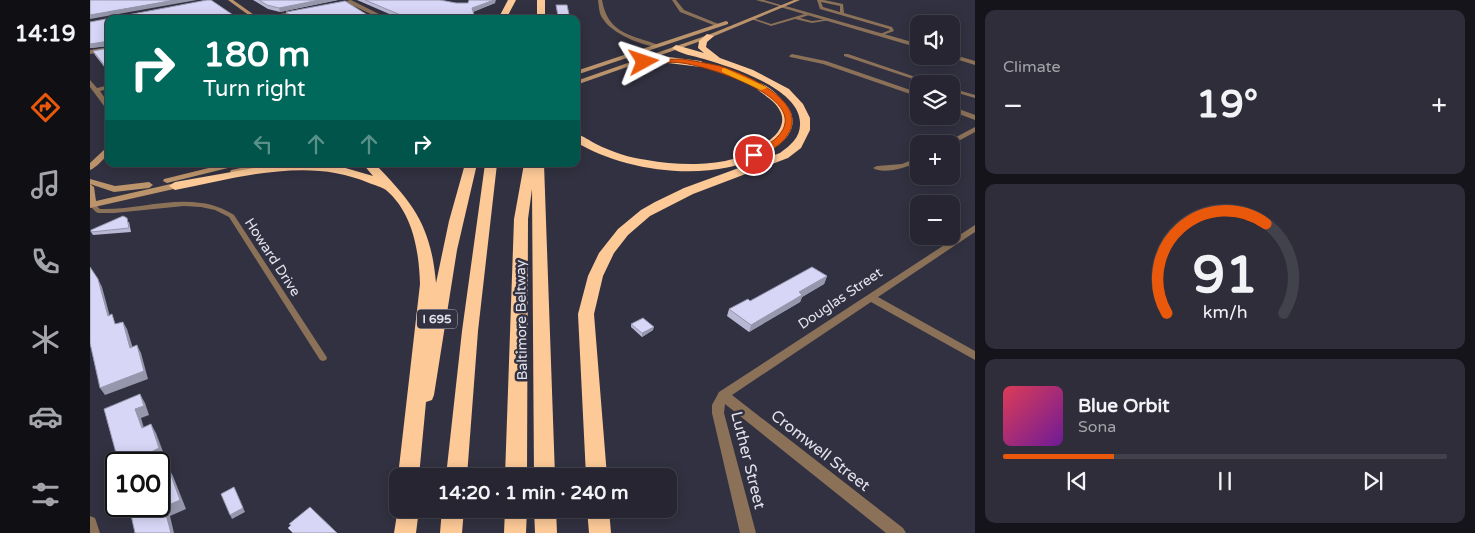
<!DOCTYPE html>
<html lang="en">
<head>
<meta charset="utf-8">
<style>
	:root { --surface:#262531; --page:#2e2d39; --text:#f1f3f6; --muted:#a4a5ab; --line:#42424d; --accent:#ea580c }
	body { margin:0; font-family:"Varela Round",sans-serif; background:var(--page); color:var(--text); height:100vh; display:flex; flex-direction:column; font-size:19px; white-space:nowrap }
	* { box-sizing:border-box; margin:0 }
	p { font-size:16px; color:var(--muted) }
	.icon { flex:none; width:28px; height:28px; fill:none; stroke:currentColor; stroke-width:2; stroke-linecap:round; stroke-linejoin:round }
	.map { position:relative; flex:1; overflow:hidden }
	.sheet { display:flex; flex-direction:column; gap:10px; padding:10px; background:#15141b; width:500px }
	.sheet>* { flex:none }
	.top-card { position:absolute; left:15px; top:15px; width:475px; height:152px; border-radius:10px; box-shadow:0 2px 12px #0003,0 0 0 1px var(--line); background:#00695c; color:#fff; overflow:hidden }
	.tools { position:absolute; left:820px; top:15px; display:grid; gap:10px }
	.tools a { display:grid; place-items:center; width:50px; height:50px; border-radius:10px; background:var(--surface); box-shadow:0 2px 12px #0003,0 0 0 1px var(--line); font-size:25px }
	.speed { position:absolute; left:15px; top:452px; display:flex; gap:10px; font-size:25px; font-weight:700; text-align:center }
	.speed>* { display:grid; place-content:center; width:65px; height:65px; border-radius:50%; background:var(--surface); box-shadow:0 2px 12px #0003,0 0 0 1px var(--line); line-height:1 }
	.speed .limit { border:2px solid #111; border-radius:8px; background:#fff; color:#111 }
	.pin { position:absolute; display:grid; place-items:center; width:42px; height:42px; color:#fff; margin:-21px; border:2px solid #fff; border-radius:50%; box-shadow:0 1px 5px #0007 }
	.me { position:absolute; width:55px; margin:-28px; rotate:85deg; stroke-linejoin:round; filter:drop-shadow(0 0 4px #0008) }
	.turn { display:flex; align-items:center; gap:18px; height:105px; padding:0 15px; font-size:22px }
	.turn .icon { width:65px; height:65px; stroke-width:2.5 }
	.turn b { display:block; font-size:35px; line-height:42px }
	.lanes { display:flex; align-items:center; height:48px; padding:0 15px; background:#0003; justify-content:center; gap:25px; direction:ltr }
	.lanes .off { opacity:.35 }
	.big { font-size:38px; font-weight:700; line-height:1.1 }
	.sheet .widget { flex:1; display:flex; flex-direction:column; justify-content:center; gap:8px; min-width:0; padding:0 18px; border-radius:10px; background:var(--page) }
	.sheet .dial { align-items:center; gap:0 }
	.dial svg { height:130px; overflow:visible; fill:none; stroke:var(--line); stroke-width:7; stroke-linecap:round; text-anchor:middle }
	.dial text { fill:var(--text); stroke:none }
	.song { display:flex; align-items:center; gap:15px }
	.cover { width:60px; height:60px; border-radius:8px; background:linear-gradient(135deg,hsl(350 70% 55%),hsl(280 70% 35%)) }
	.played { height:5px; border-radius:2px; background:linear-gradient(90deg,var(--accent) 25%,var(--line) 25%) }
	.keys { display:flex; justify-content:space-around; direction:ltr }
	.heat { display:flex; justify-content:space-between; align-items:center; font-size:28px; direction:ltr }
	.trip { position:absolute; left:299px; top:468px; width:288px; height:50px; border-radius:10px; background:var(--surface); box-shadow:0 2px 12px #0003,0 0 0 1px var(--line); font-weight:700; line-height:50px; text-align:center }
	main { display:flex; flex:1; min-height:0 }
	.menu { display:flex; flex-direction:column; width:90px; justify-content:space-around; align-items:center; background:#0f0f14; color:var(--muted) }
	.menu .icon { width:35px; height:35px }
	.menu .on { color:var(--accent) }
	.menu b { font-size:22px; color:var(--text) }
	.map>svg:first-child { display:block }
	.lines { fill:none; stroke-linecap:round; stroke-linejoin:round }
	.service { fill:#8b7158; fill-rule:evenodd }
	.minor { fill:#8b7158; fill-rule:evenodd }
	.tertiary { fill:#8b7158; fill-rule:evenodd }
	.secondary { fill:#bc946b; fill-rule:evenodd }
	.motorway { fill:#fcc997; fill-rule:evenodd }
	.wall { fill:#b9b8d4 }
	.shaded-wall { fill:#9696ac }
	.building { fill:#d7d6f6; stroke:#9696ac }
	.route { fill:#ea580c; stroke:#983908 }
	.slow { fill:#f59e0b }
	.labels { text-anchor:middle; stroke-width:5; stroke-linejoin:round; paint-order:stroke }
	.shield { fill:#323141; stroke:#aeaeba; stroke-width:1 }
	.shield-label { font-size:12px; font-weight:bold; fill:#e3e3ee }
	.street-label { font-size:14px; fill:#e3e3ee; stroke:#323141 }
	.near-street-label { font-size:16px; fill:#e3e3ee; stroke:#323141 }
</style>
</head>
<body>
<main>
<nav class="menu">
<b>14:19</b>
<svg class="icon on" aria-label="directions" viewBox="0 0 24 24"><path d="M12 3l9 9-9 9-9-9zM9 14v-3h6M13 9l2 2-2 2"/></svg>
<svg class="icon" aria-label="music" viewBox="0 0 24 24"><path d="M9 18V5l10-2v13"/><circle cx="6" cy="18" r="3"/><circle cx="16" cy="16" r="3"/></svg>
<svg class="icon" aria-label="phone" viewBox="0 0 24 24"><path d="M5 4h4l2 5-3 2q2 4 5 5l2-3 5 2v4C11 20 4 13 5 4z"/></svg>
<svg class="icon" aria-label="climate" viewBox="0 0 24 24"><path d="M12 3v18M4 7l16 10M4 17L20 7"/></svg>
<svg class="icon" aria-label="car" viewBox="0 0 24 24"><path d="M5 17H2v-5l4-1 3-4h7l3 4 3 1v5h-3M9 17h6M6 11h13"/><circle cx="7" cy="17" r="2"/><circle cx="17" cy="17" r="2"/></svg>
<svg class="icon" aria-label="filters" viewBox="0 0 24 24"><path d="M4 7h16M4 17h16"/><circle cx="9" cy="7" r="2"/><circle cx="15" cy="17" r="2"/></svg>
</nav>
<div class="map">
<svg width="885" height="533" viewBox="0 0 885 533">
	<rect width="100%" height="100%" fill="#323141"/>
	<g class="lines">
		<path class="service" d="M727,0H734L753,4L754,13L802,27L804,31L790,36V34L800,30L799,29L730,9ZM731,2L750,6V12L733,7Z
			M718,13L719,15L710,18L722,21L738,19L740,20L722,23L705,19L681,26L661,19L663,18L681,24Z
			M754,54H758L846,84H838L754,56Z
			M861,88L885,95V98L861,91Z
			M2,202L4,203L10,209C44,210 78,198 111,203C123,204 134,209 144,215L236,356L237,358L236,360L233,361L230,360L139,217L125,210L111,207L94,206L24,213H8L6,212L0,206V203Z"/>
		<path class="minor" d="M261,0L297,18V19H291L258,3L243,5L241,4Z
			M508,0H512C518,34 541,35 569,45V47C554,47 521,33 513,19C509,14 509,7 508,0Z
			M582,0H586L594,10L631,25L626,26L590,12Z
			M666,0H674L694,6L692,7Z
			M209,10L211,12L178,19H167Z
			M19,47V51L0,54V50Z
			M702,54L736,61L829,93V97L733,64L700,57L699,56Z
			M0,80L7,88L19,85V89L10,91L19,104V111L17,110L0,87Z
			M861,106L885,115V120L861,111Z
			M885,127V132L861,145L853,144Z
			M829,157V162C818,167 793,175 783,168L787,166L812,164Z
			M885,225V232L788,297L885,351V360L781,302L642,395L813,528L816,533H796L635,404L634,413L666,533H650L622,413V405L629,392Z
			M0,516L5,518L10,533H0Z"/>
		<path class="tertiary" d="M692,5L829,44V48L690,7Z
			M861,54L885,61V65L859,57Z"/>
		<path class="secondary" d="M138,0H143L170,19H164Z
			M704,0H710L622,37L486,85V81L618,35Z
			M636,21L638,22V24L486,75V71Z
			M16,148H19V154C13,159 6,168 0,170V163Z
			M135,164H147L146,166L77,183L73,181L74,179Z
			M170,164H184L183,166L144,174L140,172L141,170Z
			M0,179L25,186L59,182L63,185L59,188L24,192L0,184Z
			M94,181L97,182V186L0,208V184L4,187L6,201Z"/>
		<path class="motorway" d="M418,0H426L416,19H408Z
			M447,0H455V19H447Z
			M617,34L624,36L617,42L616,47L630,58L663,70L699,89L713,104L720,118V130L711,148L698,158L603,194L560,216L538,235L524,253L513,276L504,314L517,476H496L488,314L498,276L509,253L528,229L551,210L565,202L594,188L690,153C701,145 711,137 710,122C709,88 641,67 614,59C604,56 590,54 582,48L586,45L614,53L608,48L609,41Z
			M578,57L611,61L615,64L611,67L578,63L543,67L539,64L543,61Z
			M669,83C681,86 691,98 698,107C706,119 703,132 693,141C643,187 539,175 486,142V134C494,136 500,141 506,144C522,152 540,158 557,160C596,167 650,168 681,139C689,133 695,123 691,113C686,100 672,95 664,86Z
			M223,164L245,165L283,176L273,164H285C324,204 341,226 346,283L359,221L375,164H387L367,250L344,395L342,400L336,402L329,476H308L330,284C329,251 323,213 296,190C292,187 284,185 279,183C218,156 147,178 85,190L79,186L85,182L164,168Z
			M395,164H407L388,331L377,476H356L372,331Z
			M434,164H454L465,476H444L442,189L438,219L437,476H415L424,219Z
			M308,508L329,509L326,533H304Z
			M352,509H374L372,533H350Z
			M415,509H437L436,533H414Z
			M444,509H466L467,533H445Z
			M497,509H519L521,533H499Z"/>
	</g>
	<path class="wall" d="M163,0H248L190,12L178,9Z
		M267,0H350L366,3H405L383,12L384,19H311Z
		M196,12L284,19H200L197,17Z
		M19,19V73L5,55L3,51L19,48V46L0,48V22Z
		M39,222L41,232L3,235L1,232Z
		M737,276L734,284L712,297L710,302L659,332L637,316L639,309L660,301Z
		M541,324L563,330L552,337L541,327Z"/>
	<path class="shaded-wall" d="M85,0H107L0,19V15Z
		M229,0H248L190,12L189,8Z
		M404,0H406L405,3L382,12V8Z
		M19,41V46L0,48V44Z
		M737,276L734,284L712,297L710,302L659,332L661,325L709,292Z
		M8,279L12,287L22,324L18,316Z
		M33,322L37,329L45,355L40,348Z
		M564,327L563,330L552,337V333Z
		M47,345L51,353L58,379L15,395L10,388Z
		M50,394L55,403L59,415L51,418L57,438L52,428L45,409Z
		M61,424L66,433L75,457L64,462L65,464H62L59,453Z
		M78,467L83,476L96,509L80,516L84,533H81L74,507Z
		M144,487L155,512L142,519L140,515Z"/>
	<path class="building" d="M0,0H85L0,15Z
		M117,0H121L149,19H19V71L3,51L19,48V41L0,44V22Z
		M169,0H229L189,8L177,5Z
		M275,0H350L366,3H378L379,0H404L382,8L384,15L370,16L371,19H320Z
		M255,1L284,19H205L196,12Z
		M466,5H477L480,19H469L468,16Z
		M33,216L37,218L39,228L1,232V230Z
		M0,267L8,279L18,316L22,314L25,324L33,322L40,348L47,345L54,371L10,388L0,343Z
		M722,267L737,276L709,292L712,295L661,325L639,309L658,299L660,301Z
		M553,318L564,327L552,333L541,324Z
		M50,394L54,406L45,409L52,428L61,424L69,448L59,453L62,464H29L14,409Z
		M78,467L90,500L74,507L81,533H45L39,506H69V471Z
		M144,487L153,508L140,515L131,494Z
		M220,507L247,533H203L198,528L201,525L199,524Z"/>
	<path class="route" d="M592,59C604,61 617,63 630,66C658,75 728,105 692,142C686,148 669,158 661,157V153C668,149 678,145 684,140C731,100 617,66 592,63C580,61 567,64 554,64L551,62L554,60Z"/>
	<path class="slow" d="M634,68L676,87L677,88L671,90L632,72V69Z"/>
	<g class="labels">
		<rect class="shield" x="327" y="309.5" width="40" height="19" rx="4"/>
		<g class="shield-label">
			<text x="347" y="323">I 695</text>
		</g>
		<g class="street-label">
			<text transform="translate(183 257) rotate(57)" y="5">Howard Drive</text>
			<text transform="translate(750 298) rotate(-34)" y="5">Douglas Street</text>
			<text transform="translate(431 320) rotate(-91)" y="5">Baltimore Beltway</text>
		</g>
		<g class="near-street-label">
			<text transform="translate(731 450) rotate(38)" y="6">Cromwell Street</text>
			<text transform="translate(659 460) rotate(76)" y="6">Luther Street</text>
		</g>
	</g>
</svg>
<div class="tools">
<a><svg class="icon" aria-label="sound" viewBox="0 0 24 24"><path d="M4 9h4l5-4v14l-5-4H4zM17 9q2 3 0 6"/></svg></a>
<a><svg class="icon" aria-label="layers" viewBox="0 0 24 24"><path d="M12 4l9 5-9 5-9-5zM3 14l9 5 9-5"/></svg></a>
<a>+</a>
<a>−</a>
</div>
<div class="speed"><div class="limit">100</div></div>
<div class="pin" style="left:664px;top:155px;background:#d93025"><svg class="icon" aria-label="arrive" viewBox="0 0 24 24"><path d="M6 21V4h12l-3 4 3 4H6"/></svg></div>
<svg class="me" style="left:554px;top:62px" viewBox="-20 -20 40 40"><path d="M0-17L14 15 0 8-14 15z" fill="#ea580c" stroke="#fff" stroke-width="4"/></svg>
<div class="trip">14:20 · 1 min · 240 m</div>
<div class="top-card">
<div class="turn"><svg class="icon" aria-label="right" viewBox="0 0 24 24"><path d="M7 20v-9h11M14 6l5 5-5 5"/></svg><div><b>180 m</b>Turn right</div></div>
<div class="lanes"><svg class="icon off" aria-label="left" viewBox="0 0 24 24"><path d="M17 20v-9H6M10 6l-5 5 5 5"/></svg><svg class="icon off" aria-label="ahead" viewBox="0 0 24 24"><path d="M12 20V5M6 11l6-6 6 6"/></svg><svg class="icon off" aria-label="ahead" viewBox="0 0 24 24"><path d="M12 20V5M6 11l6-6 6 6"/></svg><svg class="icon" aria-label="right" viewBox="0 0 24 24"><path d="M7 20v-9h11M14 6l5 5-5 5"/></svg></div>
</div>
</div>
<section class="sheet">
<div class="widget"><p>Climate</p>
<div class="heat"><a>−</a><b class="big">19°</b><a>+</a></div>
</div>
<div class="widget dial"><svg viewBox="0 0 100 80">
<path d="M14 69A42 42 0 1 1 86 69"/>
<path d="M14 69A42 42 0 0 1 75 14" stroke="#ea580c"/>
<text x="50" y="56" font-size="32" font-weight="700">91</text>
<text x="50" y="72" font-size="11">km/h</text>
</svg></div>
<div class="widget">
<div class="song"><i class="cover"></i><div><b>Blue Orbit</b><p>Sona</p></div></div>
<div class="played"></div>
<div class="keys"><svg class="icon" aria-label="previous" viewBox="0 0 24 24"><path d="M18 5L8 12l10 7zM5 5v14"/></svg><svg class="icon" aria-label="pause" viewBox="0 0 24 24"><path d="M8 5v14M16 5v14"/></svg><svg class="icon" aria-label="next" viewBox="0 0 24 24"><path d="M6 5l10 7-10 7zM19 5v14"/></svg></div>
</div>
</section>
</main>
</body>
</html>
